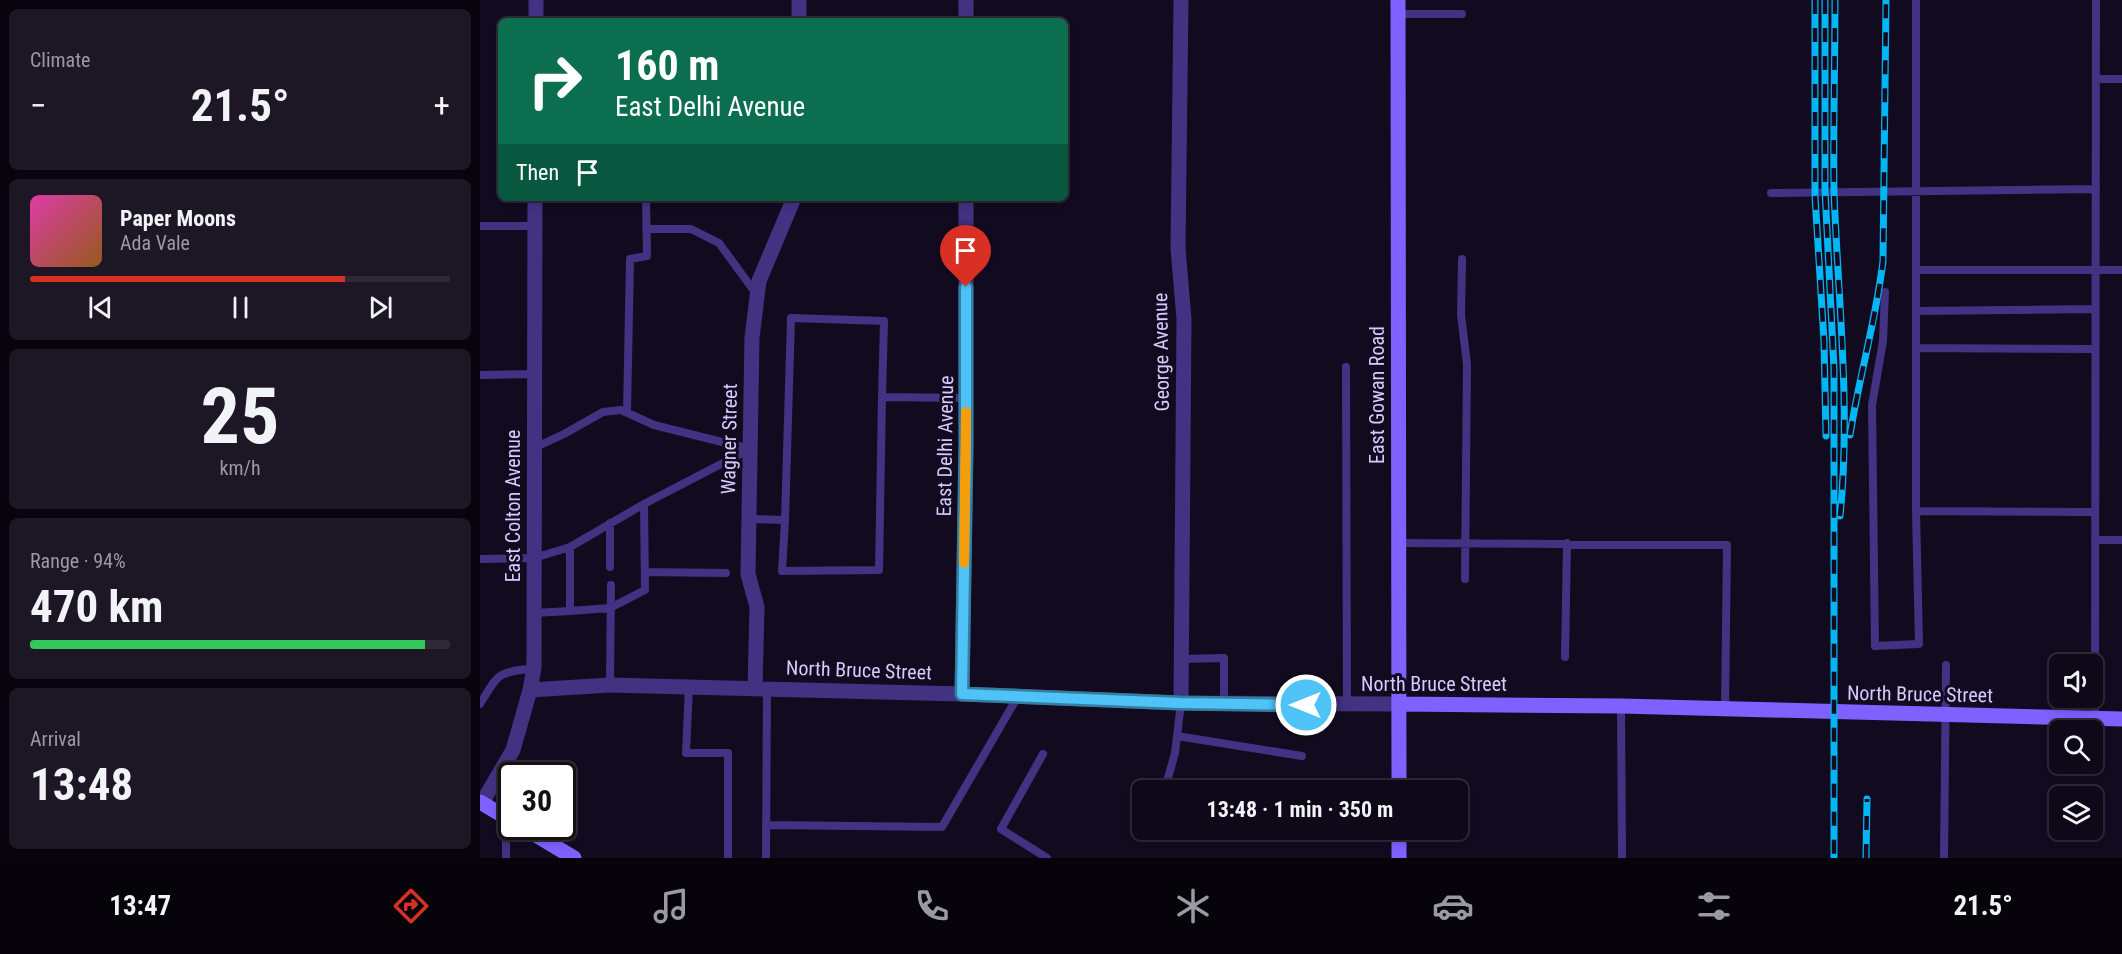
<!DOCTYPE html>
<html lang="en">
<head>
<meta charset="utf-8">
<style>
	:root { --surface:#0e0818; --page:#1c1625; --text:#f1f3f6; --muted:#9b9aa2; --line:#2e2937; --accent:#d93025 }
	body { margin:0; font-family:"Roboto Condensed",sans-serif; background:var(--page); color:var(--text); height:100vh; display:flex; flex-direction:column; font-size:22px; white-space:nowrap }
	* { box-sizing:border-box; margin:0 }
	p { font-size:20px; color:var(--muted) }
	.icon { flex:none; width:33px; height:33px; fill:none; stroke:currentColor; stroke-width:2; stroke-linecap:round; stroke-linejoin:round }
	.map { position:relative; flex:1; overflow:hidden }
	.drawer { display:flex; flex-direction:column; gap:9px; padding:9px; background:#08040d; width:480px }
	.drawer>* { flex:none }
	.guide { position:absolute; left:18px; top:18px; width:570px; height:183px; border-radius:9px; box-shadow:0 3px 9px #0003,0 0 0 2px var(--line); background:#0b6e4f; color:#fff; overflow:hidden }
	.controls { position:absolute; left:1569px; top:654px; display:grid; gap:12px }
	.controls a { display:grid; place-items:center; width:54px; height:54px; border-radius:9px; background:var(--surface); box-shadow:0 3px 9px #0003,0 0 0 2px var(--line); font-size:30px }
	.speed { position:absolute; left:18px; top:762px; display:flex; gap:12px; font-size:30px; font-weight:700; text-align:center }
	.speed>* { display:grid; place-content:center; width:78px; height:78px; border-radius:50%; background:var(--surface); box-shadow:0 3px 9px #0003,0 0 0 2px var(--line); line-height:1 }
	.speed .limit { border:3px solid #111; border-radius:9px; background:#fff; color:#111 }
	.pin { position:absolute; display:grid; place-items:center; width:51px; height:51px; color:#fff; margin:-62px -26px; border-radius:50% 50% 50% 0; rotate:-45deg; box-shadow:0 0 6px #0007 }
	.pin .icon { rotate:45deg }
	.me { position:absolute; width:66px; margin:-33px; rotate:270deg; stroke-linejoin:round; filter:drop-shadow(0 0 4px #0008) }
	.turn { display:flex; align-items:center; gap:21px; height:126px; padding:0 18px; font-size:27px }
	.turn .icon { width:78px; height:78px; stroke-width:2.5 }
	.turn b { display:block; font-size:42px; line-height:51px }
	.then { display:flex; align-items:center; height:57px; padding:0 18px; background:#0003; gap:12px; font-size:22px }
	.big { font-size:45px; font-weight:700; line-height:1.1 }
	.drawer .widget { flex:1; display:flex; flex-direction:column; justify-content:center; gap:9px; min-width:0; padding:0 21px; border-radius:9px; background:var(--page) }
	.drawer .dial { align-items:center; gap:0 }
	.dial b { font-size:78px; line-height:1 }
	.song { display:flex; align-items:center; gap:18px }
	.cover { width:72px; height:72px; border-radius:9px; background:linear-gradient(135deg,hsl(320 70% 55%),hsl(30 70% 35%)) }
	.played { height:6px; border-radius:3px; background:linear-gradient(90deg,var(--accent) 75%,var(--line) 75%) }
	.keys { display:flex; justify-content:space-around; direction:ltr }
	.heat { display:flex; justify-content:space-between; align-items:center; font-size:33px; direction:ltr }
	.charge { height:9px; border-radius:4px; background:linear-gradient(90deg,#34c759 94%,var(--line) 0) }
	.trip { position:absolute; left:652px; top:780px; width:336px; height:60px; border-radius:9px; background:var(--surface); box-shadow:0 3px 9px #0003,0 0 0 2px var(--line); font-weight:700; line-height:60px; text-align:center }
	.tabs { display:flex; height:96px; justify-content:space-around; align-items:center; background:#06030a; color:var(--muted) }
	.tabs .icon { width:42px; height:42px }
	.tabs .on { color:var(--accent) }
	.tabs b { font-size:27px; color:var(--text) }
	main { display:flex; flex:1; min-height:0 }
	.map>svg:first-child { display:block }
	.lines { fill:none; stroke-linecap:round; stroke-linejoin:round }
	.lane { stroke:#423282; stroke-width:8 }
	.street { stroke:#423282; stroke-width:15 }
	.secondary { stroke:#7e61ff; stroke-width:15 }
	.rail-casing { stroke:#00b6f5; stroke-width:7 }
	.rail { stroke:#120b20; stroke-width:4.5; stroke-dasharray:14; stroke-linecap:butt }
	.route-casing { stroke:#337fa1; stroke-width:15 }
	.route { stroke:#4fc3f7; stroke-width:10 }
	.slow { stroke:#f59e0b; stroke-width:10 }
	.labels { text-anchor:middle; stroke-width:6; stroke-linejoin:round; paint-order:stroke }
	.street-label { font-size:20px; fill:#d8caff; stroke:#120b20 }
</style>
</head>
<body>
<main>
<section class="drawer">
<div class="widget"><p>Climate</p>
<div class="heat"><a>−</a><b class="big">21.5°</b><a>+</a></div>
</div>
<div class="widget">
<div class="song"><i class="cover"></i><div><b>Paper Moons</b><p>Ada Vale</p></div></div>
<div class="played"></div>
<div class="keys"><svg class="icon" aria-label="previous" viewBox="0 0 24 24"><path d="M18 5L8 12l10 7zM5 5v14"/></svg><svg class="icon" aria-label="pause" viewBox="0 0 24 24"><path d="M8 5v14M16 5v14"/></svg><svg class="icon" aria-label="next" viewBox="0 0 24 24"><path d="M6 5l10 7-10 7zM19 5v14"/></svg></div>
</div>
<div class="widget dial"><b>25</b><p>km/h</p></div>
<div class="widget"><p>Range · 94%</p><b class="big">470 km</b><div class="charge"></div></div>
<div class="widget"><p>Arrival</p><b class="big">13:48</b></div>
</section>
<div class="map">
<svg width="1642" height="858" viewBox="0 0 1642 858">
	<rect width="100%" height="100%" fill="#120b20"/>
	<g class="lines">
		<path class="lane" d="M1436,0V511L1615,512
			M918,14H982
			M1616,79H1642
			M1291,193L1616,189
			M0,226H55
			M167,229H211L239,243L277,295
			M982,259L981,315L987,364L985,579
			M1436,270H1642
			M1405,292L1403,341L1392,405L1395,646L1439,644L1436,511
			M1436,311L1614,309
			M1436,348L1615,349
			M866,367L867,705
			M0,375L55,374
			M147,412L150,259L167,256L166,198
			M54,448L84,434L123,412L141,410L174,425L270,449
			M269,519L305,520L311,318L404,321L402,397L486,398
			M305,520L302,571L399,570L402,397
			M1615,540H1642
			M918,543L1247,545L1245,709
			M0,559L54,558L90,547L164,504L270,449
			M130,567V523
			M165,572L246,573
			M90,611L130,608L165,590L164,504
			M54,613L90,611V547
			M1085,657L1087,543
			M701,659L744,658V704
			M130,685L131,585
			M209,686L206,753H248V858
			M0,704C20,672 16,673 54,668
			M1141,706L1142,858
			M1615,718L1616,0
			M697,736L822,756
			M563,754L521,829L567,858
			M686,785L695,753L701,703
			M286,825L462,827L538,696
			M26,858V818
			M286,858L287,689
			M1464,858L1466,665"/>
		<path class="street" d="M486,0V21
			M56,21V0
			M319,21V0
			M275,688L277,607L268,574L272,338L279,281L314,198
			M50,690L130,685L482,694L701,703L919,704
			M482,694L486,445V198
			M701,703L704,319L698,248L701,0
			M2,803L33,750L50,690L54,668L55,198"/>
		<path class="secondary" d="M918,0L919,790
			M919,704L1141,706L1642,719
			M0,802L32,821
			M41,826L94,858
			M919,858V830"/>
		<defs>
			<path id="rail" d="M1335,0V196L1344,341L1346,436
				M1345,0V190L1354,369V858
				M1355,0C1355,64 1353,128 1354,192C1358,300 1371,408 1360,516
				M1370,435C1379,377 1396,320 1403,261L1406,0
				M1386,858L1387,799"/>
		</defs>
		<use href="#rail" class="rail-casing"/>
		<use href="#rail" class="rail"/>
	</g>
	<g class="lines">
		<defs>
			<path id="route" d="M486,287V445L482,694L700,703L826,705"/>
		</defs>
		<use href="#route" class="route-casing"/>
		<use href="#route" class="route"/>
		<path class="slow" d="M484,563L486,412"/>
	</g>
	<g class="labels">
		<g class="street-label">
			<text transform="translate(681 352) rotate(-91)" y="7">George Avenue</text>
			<text transform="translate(897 395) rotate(-90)" y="7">East Gowan Road</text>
			<text transform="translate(249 439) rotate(-89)" y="7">Wagner Street</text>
			<text transform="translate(465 446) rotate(-89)" y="7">East Delhi Avenue</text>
			<text transform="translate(33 506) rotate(-90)" y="7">East Colton Avenue</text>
			<text transform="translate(379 670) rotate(2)" y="7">North Bruce Street</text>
			<text x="954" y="691">North Bruce Street</text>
			<text transform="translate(1440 694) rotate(1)" y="7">North Bruce Street</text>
		</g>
	</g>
</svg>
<div class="controls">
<a><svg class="icon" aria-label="sound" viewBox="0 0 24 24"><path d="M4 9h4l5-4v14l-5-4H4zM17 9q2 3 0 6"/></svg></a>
<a><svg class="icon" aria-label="search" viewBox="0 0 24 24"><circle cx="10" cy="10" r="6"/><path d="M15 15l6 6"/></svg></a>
<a><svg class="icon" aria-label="layers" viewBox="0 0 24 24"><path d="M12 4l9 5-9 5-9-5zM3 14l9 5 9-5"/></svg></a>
</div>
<div class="speed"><div class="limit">30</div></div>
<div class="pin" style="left:486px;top:287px;background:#d93025"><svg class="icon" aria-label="arrive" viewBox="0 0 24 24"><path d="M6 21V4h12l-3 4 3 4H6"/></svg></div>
<svg class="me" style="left:826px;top:705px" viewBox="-20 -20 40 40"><circle r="17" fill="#4fc3f7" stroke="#fff" stroke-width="3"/><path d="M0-11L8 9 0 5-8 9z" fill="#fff"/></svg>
<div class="trip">13:48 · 1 min · 350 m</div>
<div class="guide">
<div class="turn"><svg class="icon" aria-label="right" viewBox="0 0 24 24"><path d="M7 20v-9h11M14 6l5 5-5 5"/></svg><div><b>160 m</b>East Delhi Avenue</div></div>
<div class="then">Then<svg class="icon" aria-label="arrive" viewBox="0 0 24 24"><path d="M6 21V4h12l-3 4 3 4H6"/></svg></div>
</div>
</div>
</main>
<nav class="tabs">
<b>13:47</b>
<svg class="icon on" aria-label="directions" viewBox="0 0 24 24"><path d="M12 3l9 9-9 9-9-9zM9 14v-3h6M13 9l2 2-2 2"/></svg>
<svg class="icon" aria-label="music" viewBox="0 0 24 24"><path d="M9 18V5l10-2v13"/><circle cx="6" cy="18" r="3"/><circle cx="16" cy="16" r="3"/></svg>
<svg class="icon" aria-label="phone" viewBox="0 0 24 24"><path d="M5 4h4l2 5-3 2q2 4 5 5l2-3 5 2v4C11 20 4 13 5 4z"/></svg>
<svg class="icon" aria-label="climate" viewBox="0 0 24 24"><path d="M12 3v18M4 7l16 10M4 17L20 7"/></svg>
<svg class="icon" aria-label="car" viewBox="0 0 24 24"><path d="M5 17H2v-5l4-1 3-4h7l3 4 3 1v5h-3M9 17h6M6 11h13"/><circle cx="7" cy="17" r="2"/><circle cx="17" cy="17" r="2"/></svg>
<svg class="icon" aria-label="filters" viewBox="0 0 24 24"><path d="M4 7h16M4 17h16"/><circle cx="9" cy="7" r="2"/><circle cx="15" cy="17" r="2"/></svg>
<b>21.5°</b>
</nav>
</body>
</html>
